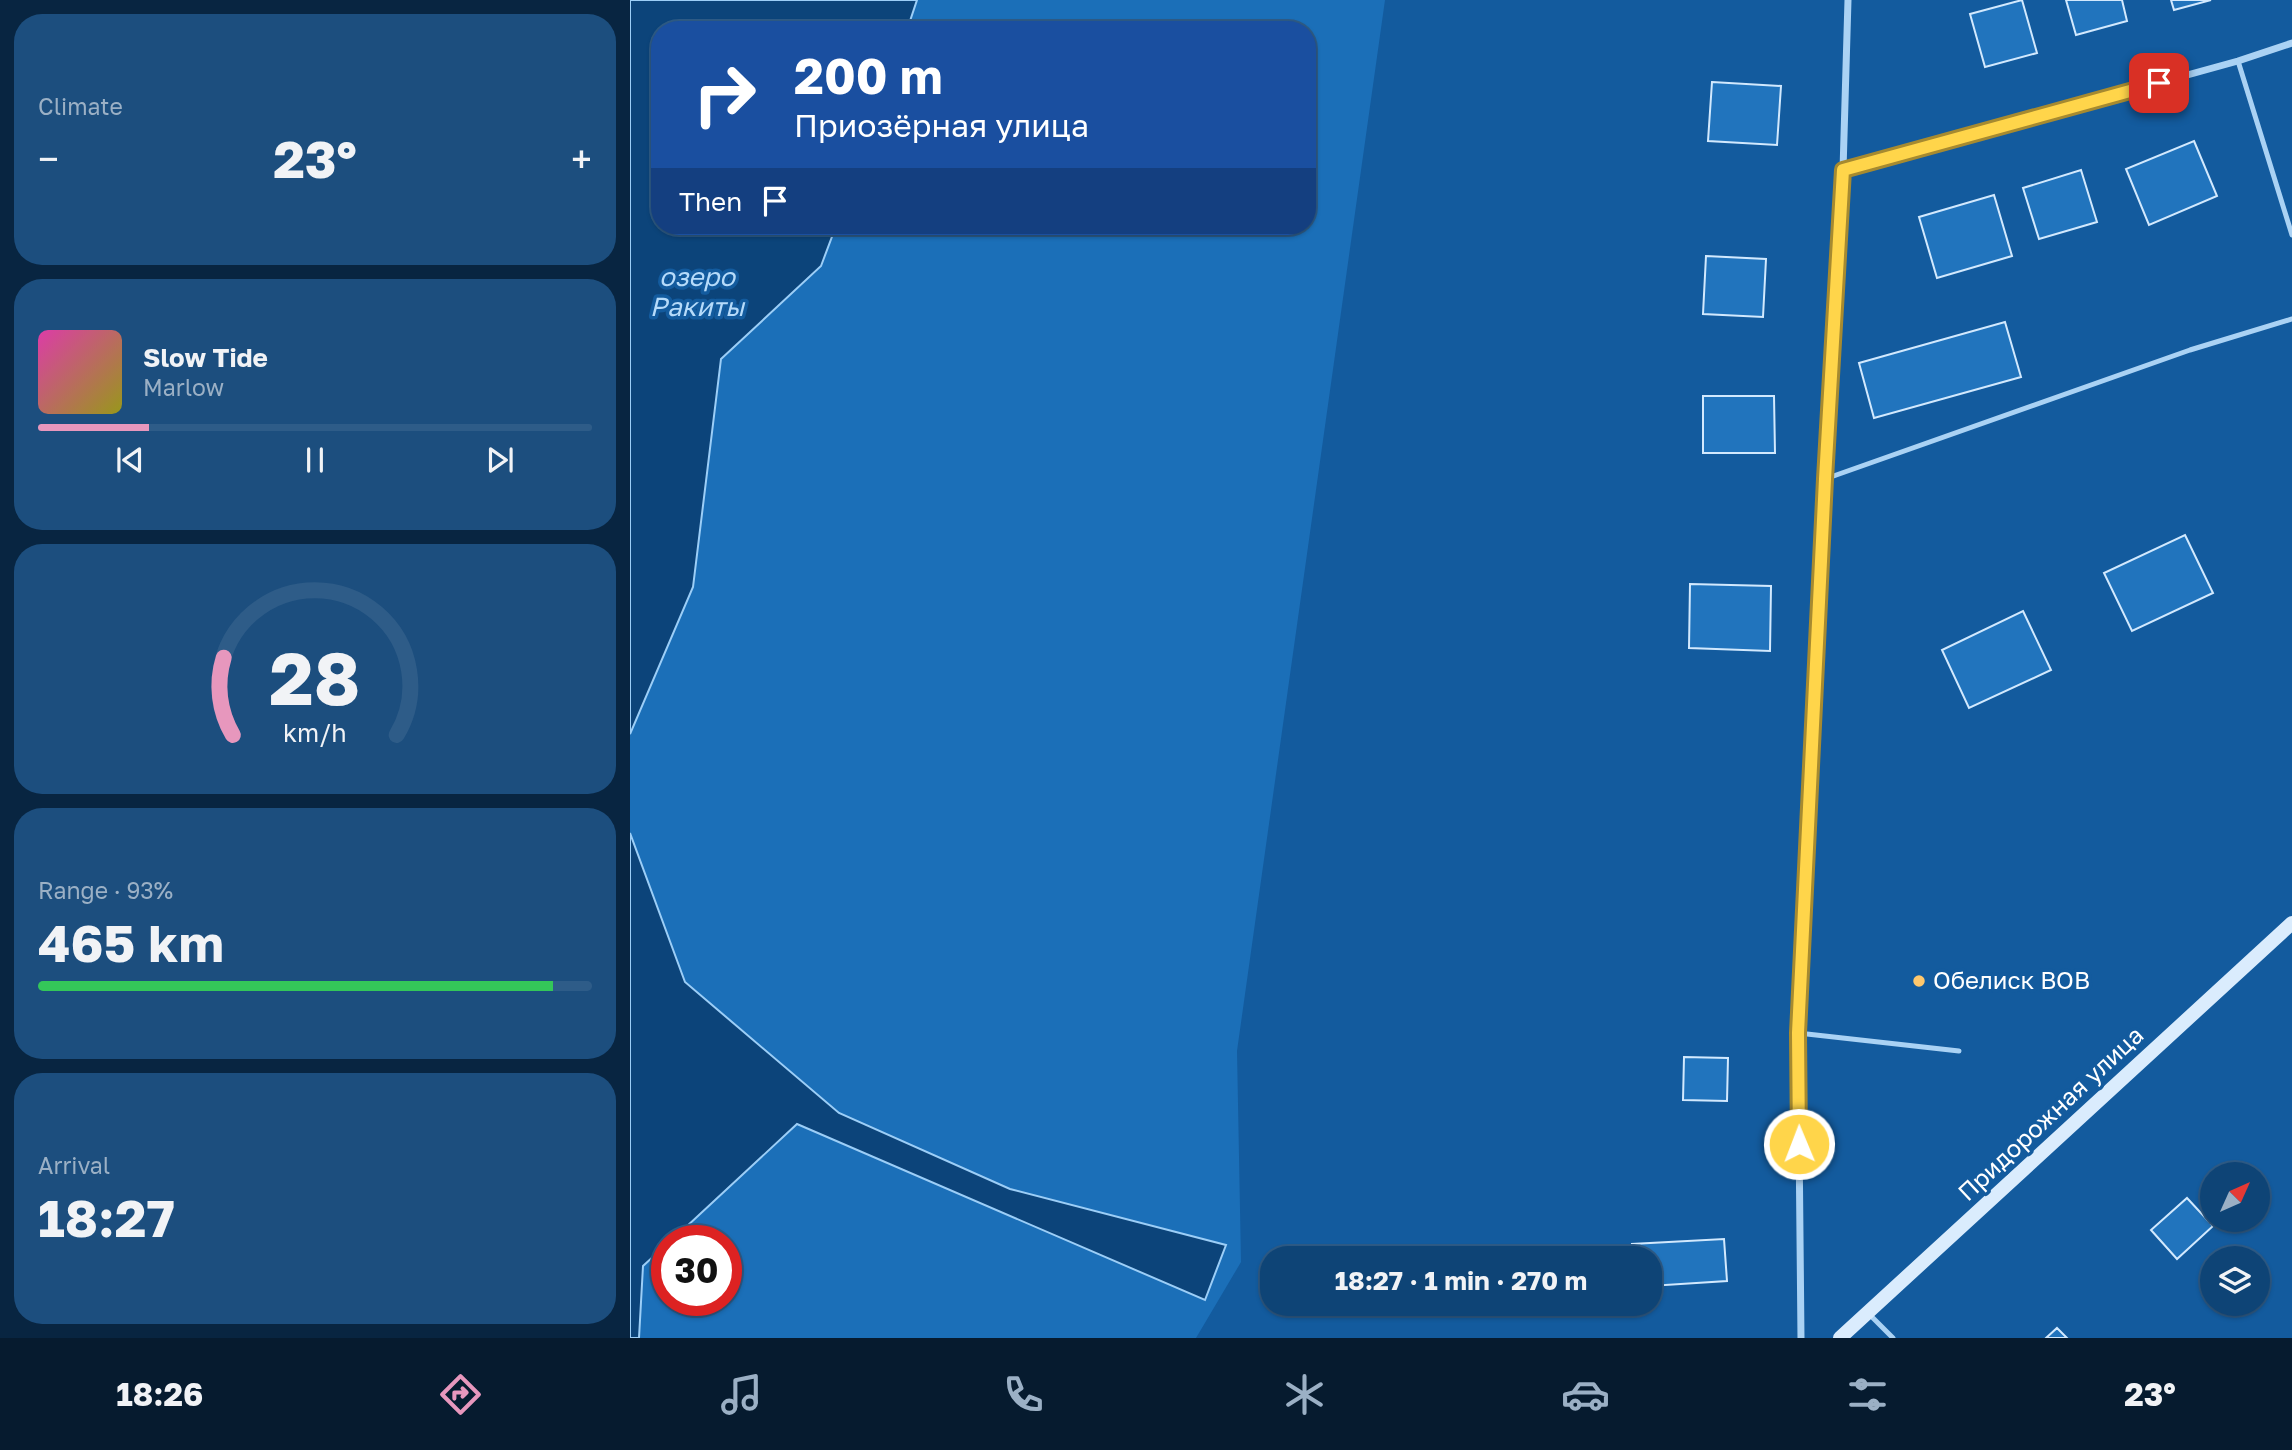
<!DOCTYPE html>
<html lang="en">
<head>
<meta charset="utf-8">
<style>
	:root { --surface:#0e4476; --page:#1c4e7e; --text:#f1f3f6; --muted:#9bb0c5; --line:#2e5c88; --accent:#e797bd }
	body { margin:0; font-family:"Golos Text",sans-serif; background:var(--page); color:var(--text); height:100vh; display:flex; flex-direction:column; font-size:26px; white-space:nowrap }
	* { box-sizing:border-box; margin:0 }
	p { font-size:23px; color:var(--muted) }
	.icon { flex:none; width:38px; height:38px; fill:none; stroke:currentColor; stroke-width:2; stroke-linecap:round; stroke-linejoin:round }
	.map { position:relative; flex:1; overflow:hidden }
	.sheet { display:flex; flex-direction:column; gap:14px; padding:14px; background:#082541; width:630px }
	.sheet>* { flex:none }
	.guide { position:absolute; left:21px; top:21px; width:665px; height:214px; border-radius:28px; box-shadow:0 2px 5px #0004,0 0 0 2px var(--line); background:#1a4fa0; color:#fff; overflow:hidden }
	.needle { width:46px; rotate:45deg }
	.controls { position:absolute; left:1570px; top:1162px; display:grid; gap:14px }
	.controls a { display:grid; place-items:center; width:70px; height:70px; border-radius:50%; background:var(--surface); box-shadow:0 2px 5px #0004,0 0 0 2px var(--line); font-size:35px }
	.speed { position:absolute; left:21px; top:1225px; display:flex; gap:14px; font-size:35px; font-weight:700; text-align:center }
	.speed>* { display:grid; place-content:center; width:91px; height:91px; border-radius:50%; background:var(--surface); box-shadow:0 2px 5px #0004,0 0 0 2px var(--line); line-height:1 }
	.speed .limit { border:10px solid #d22; background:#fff; color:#111 }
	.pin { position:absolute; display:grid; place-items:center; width:60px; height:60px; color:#fff; margin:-30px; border-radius:14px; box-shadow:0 4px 10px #0006 }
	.me { position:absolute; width:77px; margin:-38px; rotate:359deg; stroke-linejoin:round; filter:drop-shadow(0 0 5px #0008) }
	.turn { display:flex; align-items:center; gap:24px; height:147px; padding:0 28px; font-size:32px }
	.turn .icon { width:91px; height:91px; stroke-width:2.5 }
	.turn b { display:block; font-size:49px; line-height:60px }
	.then { display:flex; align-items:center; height:66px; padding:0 28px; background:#0003; gap:14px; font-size:26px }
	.big { font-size:52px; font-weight:700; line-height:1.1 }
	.sheet .widget { flex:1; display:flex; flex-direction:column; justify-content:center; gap:10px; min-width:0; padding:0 24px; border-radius:28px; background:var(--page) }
	.sheet .dial { align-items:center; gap:0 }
	.dial svg { height:182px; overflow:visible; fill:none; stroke:var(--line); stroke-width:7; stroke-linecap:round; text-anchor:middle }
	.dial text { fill:var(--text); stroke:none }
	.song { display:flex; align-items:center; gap:21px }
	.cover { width:84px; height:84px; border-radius:10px; background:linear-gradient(135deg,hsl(320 70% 55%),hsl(60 70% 35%)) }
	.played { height:7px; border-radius:4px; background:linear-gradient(90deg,var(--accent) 20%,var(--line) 20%) }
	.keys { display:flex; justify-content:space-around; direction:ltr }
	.heat { display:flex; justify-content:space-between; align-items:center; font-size:38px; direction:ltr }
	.charge { height:10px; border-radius:5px; background:linear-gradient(90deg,#34c759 93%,var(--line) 0) }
	.trip { position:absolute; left:630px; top:1246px; width:402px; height:70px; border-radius:28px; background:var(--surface); box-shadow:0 2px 5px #0004,0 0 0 2px var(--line); font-weight:700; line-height:70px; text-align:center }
	.tabs { display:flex; height:112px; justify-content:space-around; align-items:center; background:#061b2f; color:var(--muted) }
	.tabs .icon { width:49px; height:49px }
	.tabs .current { color:var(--accent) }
	.tabs b { font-size:32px; color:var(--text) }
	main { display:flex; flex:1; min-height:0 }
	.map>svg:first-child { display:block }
	.green { fill:#1b6fb8 }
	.water { fill:#0c447a; stroke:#9ccef7; stroke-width:2 }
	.building { fill:#2174bd; stroke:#d2e9fe; stroke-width:2 }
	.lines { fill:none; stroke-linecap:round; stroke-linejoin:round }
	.lane { stroke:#aad2f4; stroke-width:5 }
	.street { stroke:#aad2f4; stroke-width:7 }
	.secondary { stroke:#daecfd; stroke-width:14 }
	.route-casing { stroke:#a68a30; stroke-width:18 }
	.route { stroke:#ffd54a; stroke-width:12 }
	.poi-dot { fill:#ffc86d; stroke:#135b9e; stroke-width:2.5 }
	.labels { text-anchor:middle; stroke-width:7; stroke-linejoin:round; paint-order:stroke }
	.poi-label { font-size:24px; fill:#fff; stroke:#135b9e; text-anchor:start }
	.street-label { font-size:24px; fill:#fff; stroke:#135b9e }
	.water-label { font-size:26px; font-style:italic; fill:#b6dbfa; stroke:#135b9e }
</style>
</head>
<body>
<main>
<section class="sheet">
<div class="widget"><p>Climate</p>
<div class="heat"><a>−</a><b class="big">23°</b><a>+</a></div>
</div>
<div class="widget">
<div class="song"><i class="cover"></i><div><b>Slow Tide</b><p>Marlow</p></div></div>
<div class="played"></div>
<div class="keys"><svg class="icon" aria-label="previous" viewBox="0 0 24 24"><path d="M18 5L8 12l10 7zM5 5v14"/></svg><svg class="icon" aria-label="pause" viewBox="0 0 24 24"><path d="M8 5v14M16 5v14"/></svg><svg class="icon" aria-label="next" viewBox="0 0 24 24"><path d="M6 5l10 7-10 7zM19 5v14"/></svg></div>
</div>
<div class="widget dial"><svg viewBox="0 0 100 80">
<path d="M14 69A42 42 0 1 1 86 69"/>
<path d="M14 69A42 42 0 0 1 10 35" stroke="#e797bd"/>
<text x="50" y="56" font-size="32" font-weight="700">28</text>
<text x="50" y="72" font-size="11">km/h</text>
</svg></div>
<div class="widget"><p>Range · 93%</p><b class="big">465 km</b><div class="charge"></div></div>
<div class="widget"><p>Arrival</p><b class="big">18:27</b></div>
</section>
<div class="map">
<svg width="1662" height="1338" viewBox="0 0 1662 1338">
	<rect width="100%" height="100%" fill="#135b9e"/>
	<path class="green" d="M287,0H755L607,1051L611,1262L566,1338H9L13,1267L37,1244V1300H96V1241H41L167,1124L575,1300L596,1245L380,1189L209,1113L55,982L0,833V734L63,587L91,359L191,266L206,226H677V30H277Z"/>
	<path class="water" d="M0,0H287L277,30H30V226H206L191,266L91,359L63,587L0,734Z
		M0,833L55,982L209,1113L380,1189L596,1245L575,1300L167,1124L41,1241H37V1244L13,1266L9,1338H0Z"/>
	<path class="building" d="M1392,0L1407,53L1355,67L1340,14Z
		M1436,0H1492L1497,21L1446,35Z
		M1541,0H1581L1544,10Z
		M1082,82L1151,86L1147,145L1078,141Z
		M1564,141L1587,196L1519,225L1496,169Z
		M1451,170L1467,222L1409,239L1393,188Z
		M1364,195L1382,256L1307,278L1289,217Z
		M1076,256L1136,259L1133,317L1073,314Z
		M1375,322L1391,377L1244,418L1229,363Z
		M1073,396H1144L1145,453H1073Z
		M1555,535L1583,593L1502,631L1474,573Z
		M1060,584L1141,586L1140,651L1059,648Z
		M1393,611L1421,670L1339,708L1312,650Z
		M1054,1057L1098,1058L1097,1101L1053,1100Z
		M1557,1198L1583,1226L1547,1259L1521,1230Z
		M1094,1239L1097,1281L1020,1286V1258H1003L1002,1244Z
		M1427,1328L1437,1338H1416Z"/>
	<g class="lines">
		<path class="lane" d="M1608,61L1662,235
			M1195,479L1560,350L1662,319
			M1168,1033L1329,1051
			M1239,1314L1263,1338"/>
		<path class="street" d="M1213,170L1608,61L1662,43
			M1171,1338L1168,1033L1195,479L1213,170L1218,0"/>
		<path class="secondary" d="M1210,1338L1662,923"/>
	</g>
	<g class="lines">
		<defs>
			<path id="route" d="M1169,1144L1168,1033L1195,479L1213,170L1529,83"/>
		</defs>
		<use href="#route" class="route-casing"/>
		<use href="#route" class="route"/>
	</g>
	<circle class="poi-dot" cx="1289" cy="981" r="7"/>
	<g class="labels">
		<g class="poi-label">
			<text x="1303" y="989">Обелиск ВОВ</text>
		</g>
		<g class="street-label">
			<text transform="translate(1421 1114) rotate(-43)" y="8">Придорожная улица</text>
		</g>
		<g class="water-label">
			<text x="67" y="286">озеро<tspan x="67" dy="30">Ракиты</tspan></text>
		</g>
	</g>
</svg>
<div class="controls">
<a><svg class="needle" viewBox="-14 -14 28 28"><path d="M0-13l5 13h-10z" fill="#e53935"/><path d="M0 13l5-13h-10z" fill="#9bb0c5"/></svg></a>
<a><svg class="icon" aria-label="layers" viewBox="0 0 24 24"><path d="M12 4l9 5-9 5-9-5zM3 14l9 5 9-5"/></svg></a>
</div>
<div class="speed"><div class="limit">30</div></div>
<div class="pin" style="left:1529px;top:83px;background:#d93025"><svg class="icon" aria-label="arrive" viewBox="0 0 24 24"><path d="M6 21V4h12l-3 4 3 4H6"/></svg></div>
<svg class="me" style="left:1169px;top:1144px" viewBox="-20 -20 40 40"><circle r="17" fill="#ffd54a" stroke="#fff" stroke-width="3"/><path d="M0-11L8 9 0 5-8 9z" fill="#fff"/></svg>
<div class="trip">18:27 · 1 min · 270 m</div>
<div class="guide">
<div class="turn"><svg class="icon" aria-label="right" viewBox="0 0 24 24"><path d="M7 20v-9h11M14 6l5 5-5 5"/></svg><div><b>200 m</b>Приозёрная улица</div></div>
<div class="then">Then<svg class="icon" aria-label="arrive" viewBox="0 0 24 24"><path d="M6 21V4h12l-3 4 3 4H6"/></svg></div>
</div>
</div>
</main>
<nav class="tabs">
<b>18:26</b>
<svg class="icon current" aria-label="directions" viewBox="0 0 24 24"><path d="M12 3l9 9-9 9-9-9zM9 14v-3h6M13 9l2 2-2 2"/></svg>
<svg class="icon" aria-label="music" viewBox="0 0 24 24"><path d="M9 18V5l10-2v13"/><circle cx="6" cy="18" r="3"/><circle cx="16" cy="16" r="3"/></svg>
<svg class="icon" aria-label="phone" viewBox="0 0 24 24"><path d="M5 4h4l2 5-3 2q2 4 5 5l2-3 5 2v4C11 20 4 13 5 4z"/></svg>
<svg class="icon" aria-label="climate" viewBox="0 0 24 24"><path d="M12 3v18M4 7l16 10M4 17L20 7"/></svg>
<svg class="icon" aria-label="car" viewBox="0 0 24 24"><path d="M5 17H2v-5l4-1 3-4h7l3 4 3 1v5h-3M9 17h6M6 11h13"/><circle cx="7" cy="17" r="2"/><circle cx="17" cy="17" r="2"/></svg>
<svg class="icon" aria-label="filters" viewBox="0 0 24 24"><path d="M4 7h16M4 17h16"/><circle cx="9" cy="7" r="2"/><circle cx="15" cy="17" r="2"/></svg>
<b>23°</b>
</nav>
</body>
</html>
